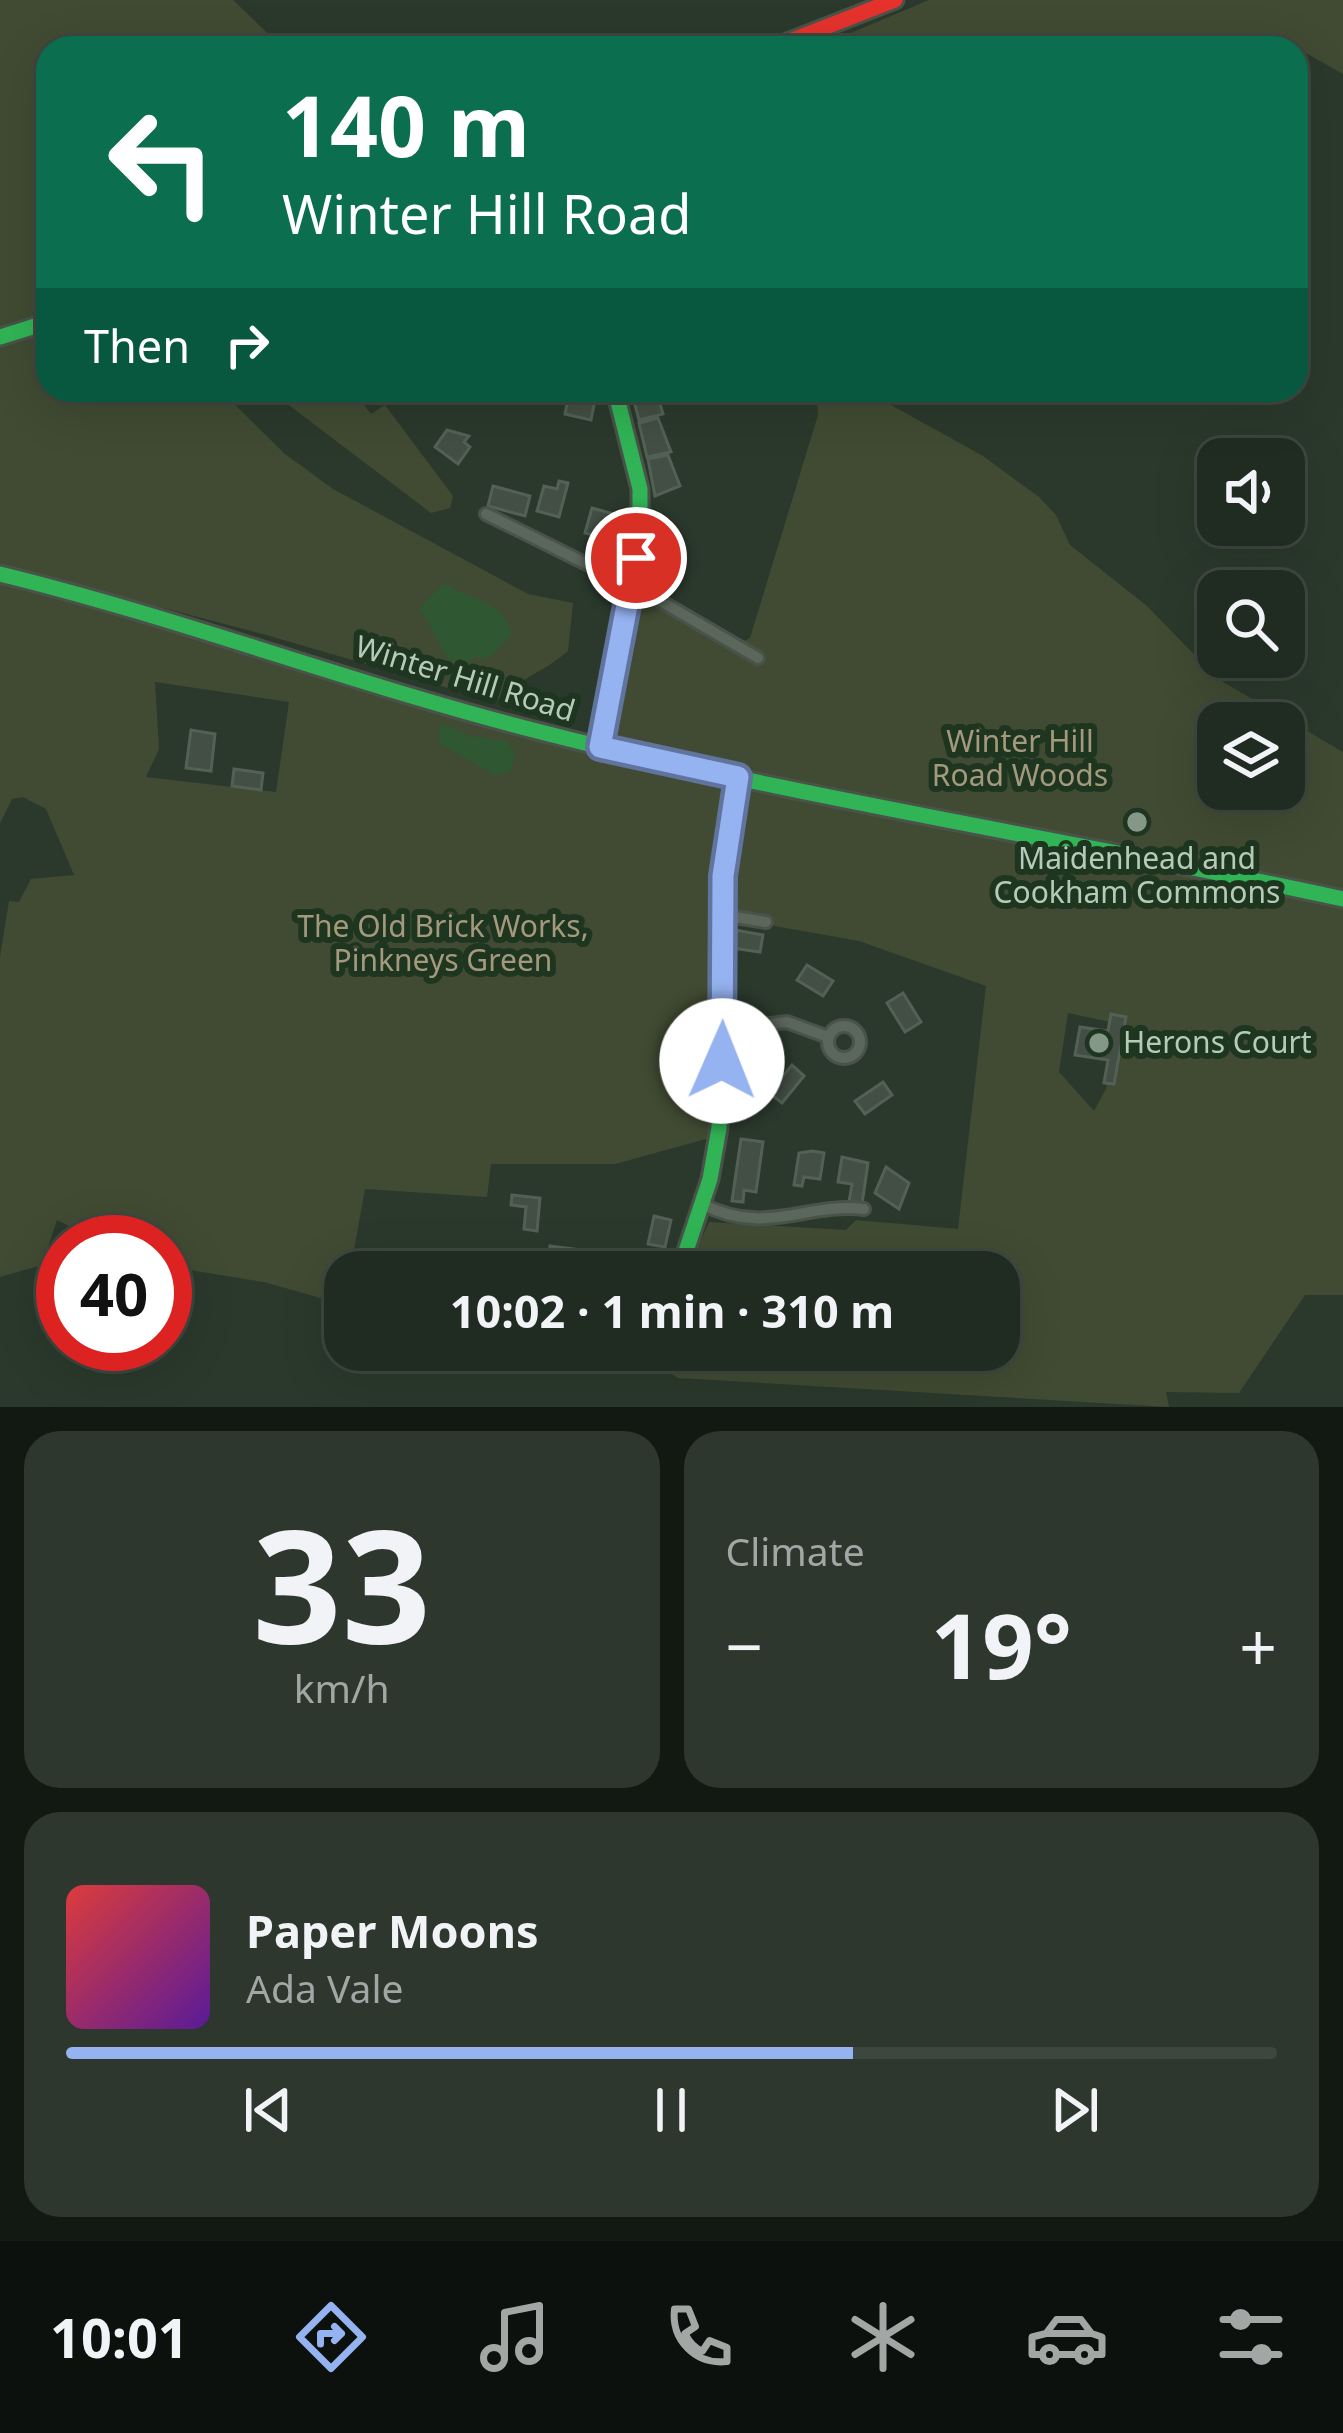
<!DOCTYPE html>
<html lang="en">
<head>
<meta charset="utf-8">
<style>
	:root { --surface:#202b21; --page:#2d372e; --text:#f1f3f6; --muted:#a2a7a5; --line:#3d473f; --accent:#95b2f1 }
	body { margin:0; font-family:"Noto Sans",sans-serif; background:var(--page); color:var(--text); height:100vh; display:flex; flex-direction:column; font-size:45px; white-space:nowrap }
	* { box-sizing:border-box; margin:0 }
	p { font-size:39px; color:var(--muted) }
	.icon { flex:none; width:66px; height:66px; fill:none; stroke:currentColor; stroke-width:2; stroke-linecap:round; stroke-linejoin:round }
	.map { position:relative; height:1407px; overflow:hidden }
	.panel { display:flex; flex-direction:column; gap:24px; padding:24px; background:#121812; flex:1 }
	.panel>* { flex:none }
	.top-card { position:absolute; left:36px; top:36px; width:1272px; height:366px; border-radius:36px; box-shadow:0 12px 48px #0002,0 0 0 3px var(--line); background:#0b6e4f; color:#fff; overflow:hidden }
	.buttons { position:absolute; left:1197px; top:438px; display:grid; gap:24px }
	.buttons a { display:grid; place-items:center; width:108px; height:108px; border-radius:24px; background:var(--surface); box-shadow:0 12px 48px #0002,0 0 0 3px var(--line); font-size:60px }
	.speed { position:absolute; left:36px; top:1215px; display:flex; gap:24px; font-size:60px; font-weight:700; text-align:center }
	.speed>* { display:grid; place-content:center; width:156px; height:156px; border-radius:50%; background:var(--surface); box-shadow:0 12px 48px #0002,0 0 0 3px var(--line); line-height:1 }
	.speed .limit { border:18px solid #d22; background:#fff; color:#111 }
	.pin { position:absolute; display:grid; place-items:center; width:102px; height:102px; color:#fff; margin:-51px; border:6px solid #fff; border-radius:50%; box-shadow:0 3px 12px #0007 }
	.me { position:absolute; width:132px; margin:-66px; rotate:1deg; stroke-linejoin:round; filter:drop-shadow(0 0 9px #0008) }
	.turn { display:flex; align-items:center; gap:42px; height:252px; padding:0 48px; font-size:54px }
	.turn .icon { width:156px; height:156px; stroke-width:2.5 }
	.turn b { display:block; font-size:84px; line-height:102px }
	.then { display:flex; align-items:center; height:114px; padding:0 48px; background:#0003; gap:24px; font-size:45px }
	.big { font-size:90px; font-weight:700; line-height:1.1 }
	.panel .card { flex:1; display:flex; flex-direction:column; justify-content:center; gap:18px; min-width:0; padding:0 42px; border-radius:36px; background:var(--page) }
	.panel .dial { align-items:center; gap:0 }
	.dial b { font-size:156px; line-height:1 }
	.song { display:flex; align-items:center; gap:36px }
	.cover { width:144px; height:144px; border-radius:18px; background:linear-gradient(135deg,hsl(0 70% 55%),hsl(270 70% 35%)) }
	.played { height:12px; border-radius:6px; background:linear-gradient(90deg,var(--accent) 65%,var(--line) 65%) }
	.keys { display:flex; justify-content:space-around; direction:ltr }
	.heat { display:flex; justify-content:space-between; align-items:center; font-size:66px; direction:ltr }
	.panel .tiles { flex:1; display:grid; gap:24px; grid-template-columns:1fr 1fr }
	.card:last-child { grid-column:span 2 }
	.trip { position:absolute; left:324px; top:1251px; width:696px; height:120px; border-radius:36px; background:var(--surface); box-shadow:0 12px 48px #0002,0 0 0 3px var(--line); font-weight:700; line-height:120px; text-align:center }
	.tab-bar { display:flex; height:192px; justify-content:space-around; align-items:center; background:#0d110d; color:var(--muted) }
	.tab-bar .icon { width:84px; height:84px }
	.tab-bar .selected { color:var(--accent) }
	.tab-bar b { font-size:54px; color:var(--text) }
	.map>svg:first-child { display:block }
	.green { fill:#414b33; fill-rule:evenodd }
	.water { fill:#2f5732 }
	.building { fill:#434e44; stroke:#536155; stroke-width:3 }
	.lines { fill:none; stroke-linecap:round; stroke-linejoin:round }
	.street-casing { stroke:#49534a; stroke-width:16 }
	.fast-casing { stroke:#49534a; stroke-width:21 }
	.jam-casing { stroke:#49534a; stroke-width:21 }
	.street { stroke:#5c675c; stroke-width:10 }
	.fast { stroke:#30b455; stroke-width:15 }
	.jam { stroke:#e5322d; stroke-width:15 }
	.route-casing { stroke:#61749d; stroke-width:30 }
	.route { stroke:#95b2f1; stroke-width:21 }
	.poi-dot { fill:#859787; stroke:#1e3520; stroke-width:4.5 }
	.labels { text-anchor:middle; stroke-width:12; stroke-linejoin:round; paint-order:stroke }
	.street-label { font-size:30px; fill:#b6cab8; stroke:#1e3520 }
	.park-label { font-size:30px; fill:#a4997c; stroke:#1e3520 }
	.poi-label { font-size:30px; fill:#b6cab8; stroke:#1e3520 }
</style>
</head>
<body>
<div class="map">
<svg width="1343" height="1407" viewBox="0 0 1343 1407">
	<rect width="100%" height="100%" fill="#2b392c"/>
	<path class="green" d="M0,0H233L283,48H48V390H220L285,454L333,489L528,594L573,603L568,651C543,673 519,678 496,702L263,634L0,565Z
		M929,0H1343V74L1304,52L1296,53V48H815Z
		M269,390H352L371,414L385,405L453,496L450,508L431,513Z
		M816,390H864L983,456L1039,497L1056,515L1070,545L1147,606L1218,679L1343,752V1295H1305L1239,1393L1166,1392L1169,1407L678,1378L667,1371L668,1350H999V1272H686L709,1222L846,1230L856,1220L958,1229L986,986L859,941L724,917L732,784L676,758L620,746L609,730L641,581L739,644L750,638L818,415ZM1218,723H1284V789H1218ZM1068,1013L1120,1024L1106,1089L1094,1111L1059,1072Z
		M0,580L729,784L717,1136L615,1164H491L487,1197L365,1189L350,1272H345V1305L264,1282L165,1266V1242H102L57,1220L42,1265L0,1277V957L9,901L19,902L31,879L74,875L46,809L23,797L12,799L0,823ZM155,682L289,702L276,792L146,777L159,749Z"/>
	<path class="water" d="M444,583C470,602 502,597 511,634L490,658L475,657L460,670C439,654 436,629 419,609Z
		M440,723L470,736L507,741L516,755L510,771L495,775L439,743Z"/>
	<path class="building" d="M570,390H597L591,420L565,414Z
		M631,390H656L663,414L639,420Z
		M658,418L671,452L647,457L639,423Z
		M447,430L469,436L464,442L470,447L458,464L435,447Z
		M668,455L680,486L655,496L648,459Z
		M559,481L568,483L559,517L537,511L544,486L557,489Z
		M493,486L530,496L525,516L488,506Z
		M592,508L614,514L608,539L585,533Z
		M191,730L215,734L211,771L186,768Z
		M234,769L263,773L261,790L232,786Z
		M735,930L763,935L760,952L732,948Z
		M807,965L833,981L823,996L797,980Z
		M903,993L921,1022L905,1032L887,1003Z
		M1111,1014L1126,1017L1114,1084L1104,1083L1108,1060L1075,1055L1080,1027L1108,1031Z
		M792,1065L804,1076L782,1103L769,1093Z
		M883,1082L892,1095L865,1114L855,1101Z
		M741,1139L763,1142L756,1192L744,1190L743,1202L732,1201Z
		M812,1151L824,1153L820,1179L804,1177L802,1186L794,1185L799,1153Z
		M842,1157L868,1163L862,1204L849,1202L852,1184L838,1182Z
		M886,1167L909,1183L899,1209L875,1193Z
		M512,1195L540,1198L537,1231L524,1229L526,1207L511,1205Z
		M654,1216L671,1220L665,1247L648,1244Z
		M550,1246L605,1253L603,1270L548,1263Z"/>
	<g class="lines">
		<defs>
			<path id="street" d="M486,514L657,599L758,658
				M722,915L766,922
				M828 1042a16 16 0 1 1 32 0a16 16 0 1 1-32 0Z
				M722,1030L787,1022L828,1037
				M702,1204C766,1237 805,1202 864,1209"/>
			<path id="fast" d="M0,337L48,322
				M0,574C180,618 353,684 533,730C800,799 1074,840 1343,899
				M600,747L640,530V489L615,390
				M679,1272L710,1179L719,1128L723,876L738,777"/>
			<path id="jam" d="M772,48L895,0"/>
		</defs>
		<use href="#street" class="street-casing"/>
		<use href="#fast" class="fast-casing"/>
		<use href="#jam" class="jam-casing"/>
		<use href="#street" class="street"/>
		<use href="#fast" class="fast"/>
		<use href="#jam" class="jam"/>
	</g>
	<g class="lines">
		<defs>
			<path id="route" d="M636,558L600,747L738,777L723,876L722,1061"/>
		</defs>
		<use href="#route" class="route-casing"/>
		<use href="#route" class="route"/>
	</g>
	<g class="poi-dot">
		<circle cx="1137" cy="822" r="12"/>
		<circle cx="1099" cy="1043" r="12"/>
	</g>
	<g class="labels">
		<g class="street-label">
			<text transform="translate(465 679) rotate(17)" y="10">Winter Hill Road</text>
		</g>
		<g class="park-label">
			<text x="1020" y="752">Winter Hill<tspan x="1020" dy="34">Road Woods</tspan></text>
			<text x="443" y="937">The Old Brick Works,<tspan x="443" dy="34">Pinkneys Green</tspan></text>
		</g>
		<g class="poi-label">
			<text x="1137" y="869">Maidenhead and<tspan x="1137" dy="34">Cookham Commons</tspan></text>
			<text x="1123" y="1053" text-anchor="start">Herons Court</text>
		</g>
	</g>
</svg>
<div class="buttons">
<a><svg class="icon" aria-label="sound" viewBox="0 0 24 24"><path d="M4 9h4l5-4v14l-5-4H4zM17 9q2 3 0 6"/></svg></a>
<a><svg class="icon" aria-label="search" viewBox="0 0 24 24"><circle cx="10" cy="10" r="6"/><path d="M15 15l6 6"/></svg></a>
<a><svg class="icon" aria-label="layers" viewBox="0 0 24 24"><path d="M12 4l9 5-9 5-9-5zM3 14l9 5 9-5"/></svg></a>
</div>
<div class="speed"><div class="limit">40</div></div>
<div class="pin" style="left:636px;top:558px;background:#d93025"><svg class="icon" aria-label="arrive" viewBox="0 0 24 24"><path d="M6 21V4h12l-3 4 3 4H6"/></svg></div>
<svg class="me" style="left:722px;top:1061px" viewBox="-20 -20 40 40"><circle r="19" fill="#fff"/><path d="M0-13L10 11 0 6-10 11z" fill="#95b2f1"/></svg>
<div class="trip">10:02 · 1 min · 310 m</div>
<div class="top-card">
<div class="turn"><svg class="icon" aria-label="left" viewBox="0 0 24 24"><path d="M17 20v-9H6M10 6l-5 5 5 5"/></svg><div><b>140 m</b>Winter Hill Road</div></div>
<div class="then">Then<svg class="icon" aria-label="right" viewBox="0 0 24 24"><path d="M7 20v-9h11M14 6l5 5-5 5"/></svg></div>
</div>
</div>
<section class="panel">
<div class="tiles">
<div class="card dial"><b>33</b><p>km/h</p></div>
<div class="card"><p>Climate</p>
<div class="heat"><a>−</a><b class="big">19°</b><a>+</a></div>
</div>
<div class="card">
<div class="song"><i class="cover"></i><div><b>Paper Moons</b><p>Ada Vale</p></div></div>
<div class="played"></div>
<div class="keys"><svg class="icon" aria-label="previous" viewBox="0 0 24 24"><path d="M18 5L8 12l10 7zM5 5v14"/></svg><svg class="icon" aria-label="pause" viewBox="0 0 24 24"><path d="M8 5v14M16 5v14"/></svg><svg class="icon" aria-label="next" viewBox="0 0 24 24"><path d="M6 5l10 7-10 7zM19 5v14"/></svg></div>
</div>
</div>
</section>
<nav class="tab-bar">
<b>10:01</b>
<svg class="icon selected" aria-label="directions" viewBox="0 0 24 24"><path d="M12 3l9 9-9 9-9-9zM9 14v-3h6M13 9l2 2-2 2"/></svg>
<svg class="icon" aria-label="music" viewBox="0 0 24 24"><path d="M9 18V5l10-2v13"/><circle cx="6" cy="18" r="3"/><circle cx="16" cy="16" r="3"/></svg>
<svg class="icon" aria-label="phone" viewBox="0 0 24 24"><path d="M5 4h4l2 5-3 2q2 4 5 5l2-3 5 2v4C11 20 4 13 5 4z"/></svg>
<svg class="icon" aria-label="climate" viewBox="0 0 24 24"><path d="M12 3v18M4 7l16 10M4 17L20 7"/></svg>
<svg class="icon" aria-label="car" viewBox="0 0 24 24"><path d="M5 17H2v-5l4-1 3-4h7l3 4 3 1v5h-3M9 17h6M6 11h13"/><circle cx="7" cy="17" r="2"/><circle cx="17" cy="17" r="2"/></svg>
<svg class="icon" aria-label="filters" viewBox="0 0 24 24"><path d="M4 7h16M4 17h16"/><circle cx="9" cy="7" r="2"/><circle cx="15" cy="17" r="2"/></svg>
</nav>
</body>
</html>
